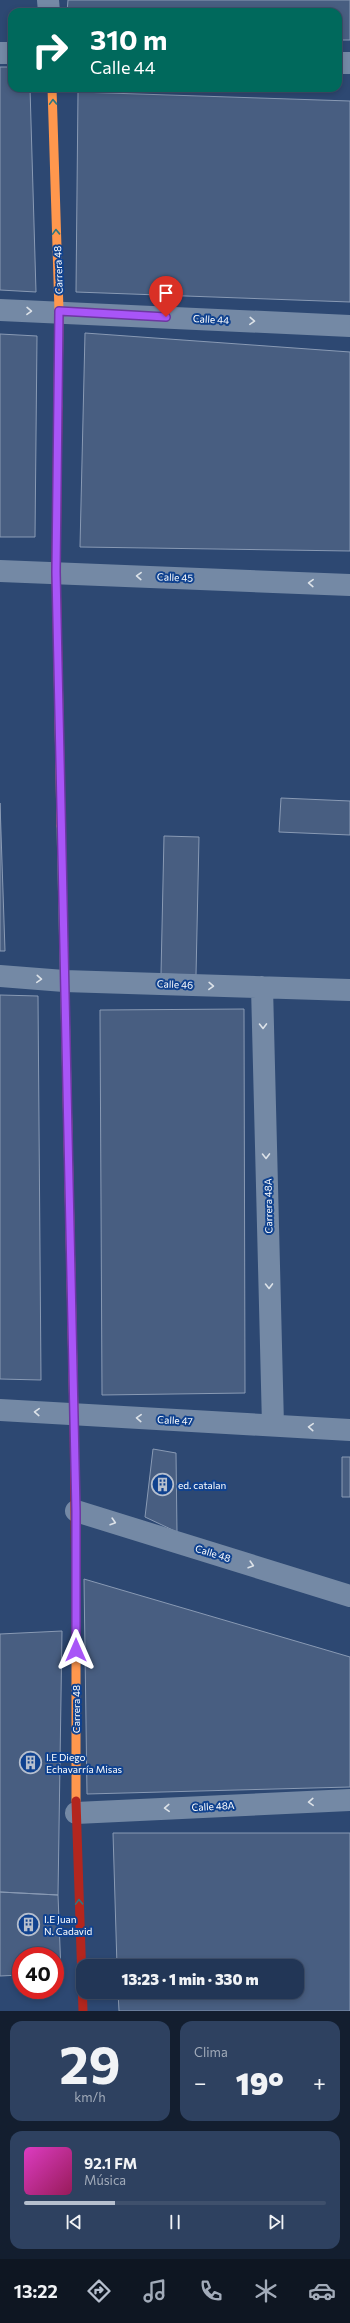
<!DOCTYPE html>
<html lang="es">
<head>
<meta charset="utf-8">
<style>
	:root { --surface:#223656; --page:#2e4160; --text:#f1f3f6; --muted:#a2abb9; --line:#3f506c; --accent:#b6bfce }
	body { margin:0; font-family:Commissioner,sans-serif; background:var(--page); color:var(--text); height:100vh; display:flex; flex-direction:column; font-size:15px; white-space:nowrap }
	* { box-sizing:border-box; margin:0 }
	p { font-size:13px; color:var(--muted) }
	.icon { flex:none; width:22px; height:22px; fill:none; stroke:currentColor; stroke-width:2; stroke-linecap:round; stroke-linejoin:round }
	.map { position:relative; height:2011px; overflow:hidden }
	.panel { display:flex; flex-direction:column; gap:10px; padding:10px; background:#131e2f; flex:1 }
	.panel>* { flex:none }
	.guide { position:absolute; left:8px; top:8px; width:334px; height:84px; border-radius:12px; box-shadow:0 2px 6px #0003,0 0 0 1px var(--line); background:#00695c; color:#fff; overflow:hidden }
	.speed { position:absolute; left:12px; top:1947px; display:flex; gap:8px; font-size:20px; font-weight:700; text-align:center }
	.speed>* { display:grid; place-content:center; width:52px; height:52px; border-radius:50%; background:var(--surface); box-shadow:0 2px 6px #0003,0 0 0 1px var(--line); line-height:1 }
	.speed .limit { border:6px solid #d22; background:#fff; color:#111 }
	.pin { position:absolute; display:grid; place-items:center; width:34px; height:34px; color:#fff; margin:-41px -17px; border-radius:50% 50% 50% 0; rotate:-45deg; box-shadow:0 0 4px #0007 }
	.pin .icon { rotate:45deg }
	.me { position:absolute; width:44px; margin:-22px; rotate:0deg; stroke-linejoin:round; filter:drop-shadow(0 0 3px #0008) }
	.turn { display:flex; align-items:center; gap:14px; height:84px; padding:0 16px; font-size:18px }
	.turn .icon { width:52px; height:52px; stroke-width:2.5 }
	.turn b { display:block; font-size:28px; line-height:34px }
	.big { font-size:30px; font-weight:800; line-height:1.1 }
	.panel .widget { flex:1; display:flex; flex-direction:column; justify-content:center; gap:6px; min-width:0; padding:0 14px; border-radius:12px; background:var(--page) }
	.panel .dial { align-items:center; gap:0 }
	.dial b { font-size:52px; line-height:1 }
	.song { display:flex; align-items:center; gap:12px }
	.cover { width:48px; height:48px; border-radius:6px; background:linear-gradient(135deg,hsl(310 70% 55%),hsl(330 70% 35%)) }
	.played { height:4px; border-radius:2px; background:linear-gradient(90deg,var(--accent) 30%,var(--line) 30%) }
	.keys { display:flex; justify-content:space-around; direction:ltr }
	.heat { display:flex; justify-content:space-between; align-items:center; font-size:22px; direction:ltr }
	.panel .tiles { flex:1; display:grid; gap:10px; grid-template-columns:1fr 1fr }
	.widget:last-child { grid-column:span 2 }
	.trip { position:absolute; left:76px; top:1959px; width:228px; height:40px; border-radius:12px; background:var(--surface); box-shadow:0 2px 6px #0003,0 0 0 1px var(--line); font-weight:800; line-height:40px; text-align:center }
	.dock { display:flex; height:64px; justify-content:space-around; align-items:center; background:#0e1622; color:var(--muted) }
	.dock .icon { width:28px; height:28px }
	.dock .on { color:var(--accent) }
	.dock b { font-size:18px; color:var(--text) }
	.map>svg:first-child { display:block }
	.building { fill:#485e81; stroke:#899ab4 }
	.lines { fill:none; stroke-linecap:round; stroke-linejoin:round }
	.street { stroke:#7489a5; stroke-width:22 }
	.fast { stroke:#63d668; stroke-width:9 }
	.slow { stroke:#ff974d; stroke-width:9 }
	.jam { stroke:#b3261e; stroke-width:9 }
	.oneway { stroke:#2d7681 }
	.oneway2 { stroke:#dce2e8 }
	.route-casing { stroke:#6d37a1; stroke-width:10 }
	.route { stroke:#a855f7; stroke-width:7 }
	.labels { text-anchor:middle; stroke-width:4; stroke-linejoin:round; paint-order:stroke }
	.street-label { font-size:10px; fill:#fff; stroke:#10428f }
	.poi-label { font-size:10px; fill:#fff; stroke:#10428f; text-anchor:start }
</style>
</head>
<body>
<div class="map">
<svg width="350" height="2011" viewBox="0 0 350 2011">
	<rect width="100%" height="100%" fill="#2d4872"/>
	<path class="building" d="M68,0H350V40H338V12H67Z
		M0,67H12V88H30L36,292L0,290Z
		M78,92L350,101V302L76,292Z
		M85,333L350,352V551L80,547Z
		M0,334L37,336L35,537H0Z
		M281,798L350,801V835L279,832Z
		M0,803L5,951H0Z
		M164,836L199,837L196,975L161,974Z
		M0,995L38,996L41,1380L0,1379Z
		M244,1009L245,1393L102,1395L100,1010Z
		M153,1449L176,1453L177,1532L145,1517Z
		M342,1457H350V1497H342Z
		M84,1579L350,1657V1787L87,1794Z
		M62,1631L58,1895L0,1892V1634Z
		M113,1833H350V2011H119L118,1992H297V1966H117Z
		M0,1892L58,1895L61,1973L55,1974V1956H21V1975L0,1976Z"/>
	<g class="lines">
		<path class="street" d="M48,0L49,12
			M0,53H12
			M338,63H350
			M0,310L350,326
			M0,571L350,585
			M0,976L64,981L350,990
			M262,987L273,1425
			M0,1410L350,1430
			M76,1511L350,1596
			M76,1813L350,1800"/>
		<path class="fast" d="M61,826L67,1089"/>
		<path class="slow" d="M52,88L59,311L58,409
			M58,663L61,826
			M67,1089L74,1419
			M76,1602V1801"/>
		<path class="jam" d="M58,409L56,572L58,663
			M74,1419L76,1602
			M76,1801L83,2011"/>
	</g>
	<defs><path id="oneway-chevron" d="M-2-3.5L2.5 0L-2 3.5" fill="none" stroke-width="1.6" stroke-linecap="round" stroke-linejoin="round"/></defs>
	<g class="oneway">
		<use href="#oneway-chevron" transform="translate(53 102) rotate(-92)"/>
		<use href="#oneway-chevron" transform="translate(56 232) rotate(-92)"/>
		<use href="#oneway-chevron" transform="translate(79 1902) rotate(-92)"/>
	</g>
	<g class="oneway2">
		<use href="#oneway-chevron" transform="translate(29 311) rotate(1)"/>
		<use href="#oneway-chevron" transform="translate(252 321) rotate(3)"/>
		<use href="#oneway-chevron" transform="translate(139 576) rotate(-178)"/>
		<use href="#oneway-chevron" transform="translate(311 583) rotate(-178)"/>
		<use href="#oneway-chevron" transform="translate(39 979) rotate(4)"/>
		<use href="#oneway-chevron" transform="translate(211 986) rotate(2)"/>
		<use href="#oneway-chevron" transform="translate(263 1026) rotate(89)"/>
		<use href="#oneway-chevron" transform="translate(266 1156) rotate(89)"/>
		<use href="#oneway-chevron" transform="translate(269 1286) rotate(89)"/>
		<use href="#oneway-chevron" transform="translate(37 1412) rotate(-177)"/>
		<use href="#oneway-chevron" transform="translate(139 1418) rotate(-177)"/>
		<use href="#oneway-chevron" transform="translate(311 1427) rotate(-176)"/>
		<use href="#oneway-chevron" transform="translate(113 1522) rotate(17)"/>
		<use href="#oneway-chevron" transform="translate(251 1565) rotate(17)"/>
		<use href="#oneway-chevron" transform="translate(311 1802) rotate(177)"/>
		<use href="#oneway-chevron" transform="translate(167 1808) rotate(177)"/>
	</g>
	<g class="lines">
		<defs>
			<path id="route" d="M76,1650V1511L56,572L59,311L166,317"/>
		</defs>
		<use href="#route" class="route-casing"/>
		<use href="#route" class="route"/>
	</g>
	<defs>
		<symbol id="building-ring" viewBox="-11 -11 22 22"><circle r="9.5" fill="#10428f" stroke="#b6bfce" stroke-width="1.5"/><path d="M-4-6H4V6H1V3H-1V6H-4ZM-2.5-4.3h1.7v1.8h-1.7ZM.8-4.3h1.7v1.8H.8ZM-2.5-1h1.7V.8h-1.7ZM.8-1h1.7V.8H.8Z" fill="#b6bfce"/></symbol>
	</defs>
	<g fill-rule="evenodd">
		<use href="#building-ring" x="150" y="1472" width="25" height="25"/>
		<use href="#building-ring" x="18" y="1750" width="25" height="25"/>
		<use href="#building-ring" x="16" y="1912" width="25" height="25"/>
	</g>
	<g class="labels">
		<g class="street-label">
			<text transform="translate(58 270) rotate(-92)" y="4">Carrera 48</text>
			<text transform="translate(211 319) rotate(3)" y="4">Calle 44</text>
			<text transform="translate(175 577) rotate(2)" y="4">Calle 45</text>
			<text transform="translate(175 984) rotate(2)" y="4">Calle 46</text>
			<text transform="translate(268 1206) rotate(-91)" y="4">Carrera 48A</text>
			<text transform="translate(175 1420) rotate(3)" y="4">Calle 47</text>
			<text transform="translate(213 1553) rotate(17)" y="4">Calle 48</text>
			<text transform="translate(76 1709) rotate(-90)" y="4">Carrera 48</text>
			<text transform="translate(213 1806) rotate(-3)" y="4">Calle 48A</text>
		</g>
		<g class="poi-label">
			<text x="178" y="1489">ed. catalan</text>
			<text x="46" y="1761">I.E Diego<tspan x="46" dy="12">Echavarría Misas</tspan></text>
			<text x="44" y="1923">I.E Juan<tspan x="44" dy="12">N. Cadavid</tspan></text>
		</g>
	</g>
</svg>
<div class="speed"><div class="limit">40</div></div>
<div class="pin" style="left:166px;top:317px;background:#d93025"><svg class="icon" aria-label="arrive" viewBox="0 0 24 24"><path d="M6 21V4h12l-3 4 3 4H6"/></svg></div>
<svg class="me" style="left:76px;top:1650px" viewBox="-20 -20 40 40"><path d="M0-17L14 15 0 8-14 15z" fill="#a855f7" stroke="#fff" stroke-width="4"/></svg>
<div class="trip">13:23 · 1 min · 330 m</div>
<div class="guide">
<div class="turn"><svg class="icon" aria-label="right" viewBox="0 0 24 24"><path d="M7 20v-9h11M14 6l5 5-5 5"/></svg><div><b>310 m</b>Calle 44</div></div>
</div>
</div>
<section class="panel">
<div class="tiles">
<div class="widget dial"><b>29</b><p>km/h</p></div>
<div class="widget"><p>Clima</p>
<div class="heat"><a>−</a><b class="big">19°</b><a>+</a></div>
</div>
<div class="widget">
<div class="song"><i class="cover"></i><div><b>92.1 FM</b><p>Música</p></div></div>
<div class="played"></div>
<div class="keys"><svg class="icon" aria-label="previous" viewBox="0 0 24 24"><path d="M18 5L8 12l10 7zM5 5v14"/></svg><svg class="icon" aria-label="pause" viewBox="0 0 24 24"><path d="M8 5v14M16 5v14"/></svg><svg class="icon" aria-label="next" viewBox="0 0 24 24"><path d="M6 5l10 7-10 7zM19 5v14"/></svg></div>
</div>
</div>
</section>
<nav class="dock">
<b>13:22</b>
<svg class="icon on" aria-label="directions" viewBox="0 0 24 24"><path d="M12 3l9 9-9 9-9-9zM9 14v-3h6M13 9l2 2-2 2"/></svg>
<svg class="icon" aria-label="music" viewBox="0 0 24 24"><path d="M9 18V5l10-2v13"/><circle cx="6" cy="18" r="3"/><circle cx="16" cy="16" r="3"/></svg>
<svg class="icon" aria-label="phone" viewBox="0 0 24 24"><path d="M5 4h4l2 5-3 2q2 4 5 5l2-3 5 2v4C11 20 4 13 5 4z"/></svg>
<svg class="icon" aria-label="climate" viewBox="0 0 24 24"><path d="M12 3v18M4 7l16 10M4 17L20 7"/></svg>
<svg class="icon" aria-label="car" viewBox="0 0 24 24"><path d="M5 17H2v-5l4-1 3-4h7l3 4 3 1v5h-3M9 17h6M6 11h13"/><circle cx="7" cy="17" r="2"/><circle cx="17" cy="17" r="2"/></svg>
</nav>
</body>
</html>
